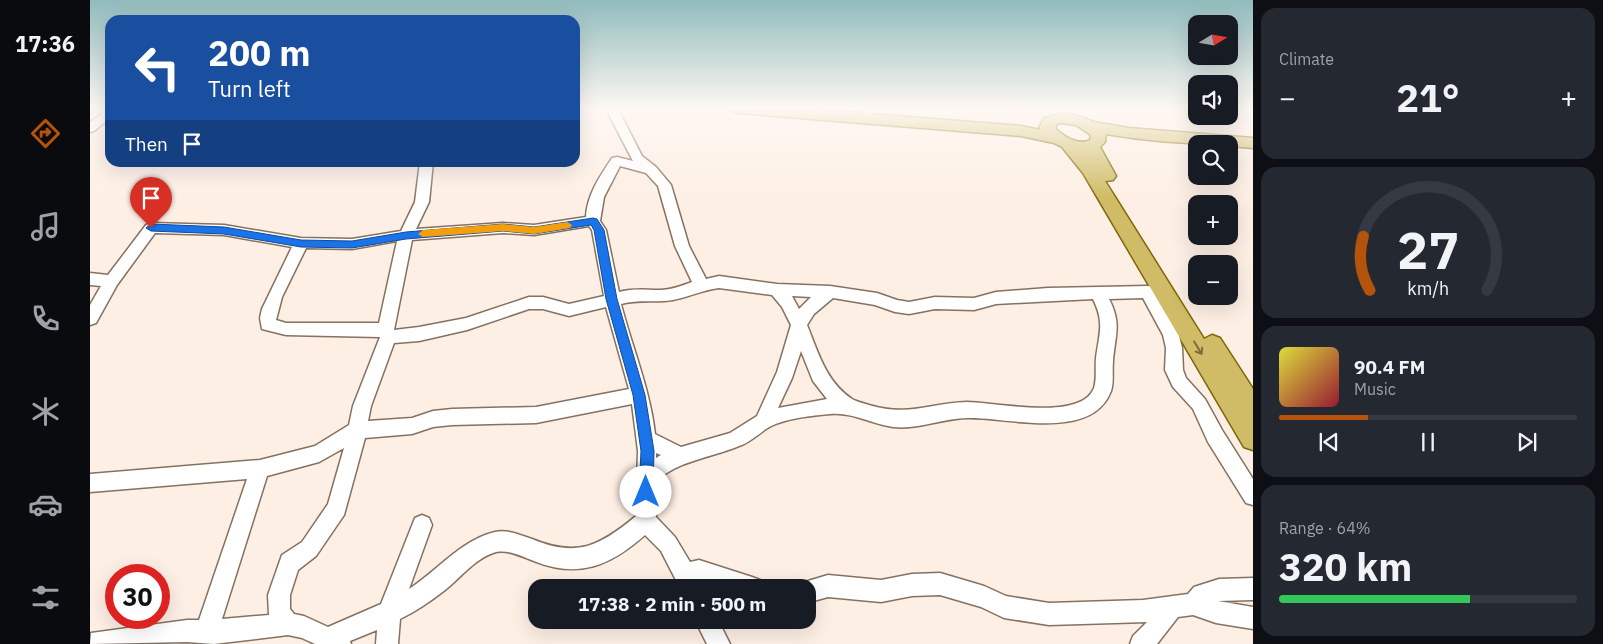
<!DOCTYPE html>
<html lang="en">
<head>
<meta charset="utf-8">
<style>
	:root { --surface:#171b24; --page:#242831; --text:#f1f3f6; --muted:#9ea1a6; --line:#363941; --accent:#b45309 }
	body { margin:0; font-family:"IBM Plex Sans",sans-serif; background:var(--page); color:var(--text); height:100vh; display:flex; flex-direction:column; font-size:19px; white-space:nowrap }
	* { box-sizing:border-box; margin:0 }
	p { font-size:16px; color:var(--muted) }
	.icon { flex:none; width:28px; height:28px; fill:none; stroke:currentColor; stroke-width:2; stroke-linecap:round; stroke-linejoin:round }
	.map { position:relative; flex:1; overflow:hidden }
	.drawer { display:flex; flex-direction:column; gap:8px; padding:8px; background:#0d0f14; width:350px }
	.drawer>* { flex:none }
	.banner { position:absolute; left:15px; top:15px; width:475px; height:152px; border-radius:15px; box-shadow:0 5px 20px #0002; background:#1a4fa0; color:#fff; overflow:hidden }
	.needle { width:32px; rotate:79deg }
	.controls { position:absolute; left:1098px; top:15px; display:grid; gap:10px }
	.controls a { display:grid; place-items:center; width:50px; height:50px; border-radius:10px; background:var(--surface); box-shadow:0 5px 20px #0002; font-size:25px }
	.speed { position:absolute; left:15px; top:564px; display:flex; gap:10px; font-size:25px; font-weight:700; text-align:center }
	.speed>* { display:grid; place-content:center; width:65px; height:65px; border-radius:50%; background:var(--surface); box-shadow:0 5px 20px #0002; line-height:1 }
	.speed .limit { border:8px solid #d22; background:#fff; color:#111 }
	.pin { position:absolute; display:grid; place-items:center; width:42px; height:42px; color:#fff; margin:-51px -21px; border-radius:50% 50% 50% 0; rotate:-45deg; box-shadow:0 0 5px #0007 }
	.pin .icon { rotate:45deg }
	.me { position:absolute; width:55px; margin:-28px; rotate:0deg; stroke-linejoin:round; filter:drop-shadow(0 0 4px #0008) }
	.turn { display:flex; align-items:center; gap:18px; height:105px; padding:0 20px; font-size:22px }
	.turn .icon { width:65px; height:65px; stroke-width:2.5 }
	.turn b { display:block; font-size:35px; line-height:42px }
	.then { display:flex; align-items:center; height:48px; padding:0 20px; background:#0003; gap:10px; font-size:19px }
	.big { font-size:38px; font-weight:700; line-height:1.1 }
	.drawer .tile { flex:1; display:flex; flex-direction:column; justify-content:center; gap:8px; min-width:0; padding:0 18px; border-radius:15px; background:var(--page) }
	.drawer .dial { align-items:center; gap:0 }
	.dial svg { height:130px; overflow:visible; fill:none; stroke:var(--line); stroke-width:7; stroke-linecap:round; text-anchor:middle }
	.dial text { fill:var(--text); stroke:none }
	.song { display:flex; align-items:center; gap:15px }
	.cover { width:60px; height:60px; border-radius:8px; background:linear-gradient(135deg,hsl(60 70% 55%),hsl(350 70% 35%)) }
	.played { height:5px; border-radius:2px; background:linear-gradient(90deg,var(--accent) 30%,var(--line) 30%) }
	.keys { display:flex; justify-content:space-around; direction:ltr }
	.heat { display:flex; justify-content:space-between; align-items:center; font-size:28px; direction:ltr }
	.charge { height:8px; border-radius:4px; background:linear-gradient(90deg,#34c759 64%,var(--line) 0) }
	.trip { position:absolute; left:438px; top:579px; width:288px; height:50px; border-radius:15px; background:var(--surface); box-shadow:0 5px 20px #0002; font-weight:700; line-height:50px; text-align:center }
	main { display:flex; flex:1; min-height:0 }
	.menu { display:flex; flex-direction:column; width:90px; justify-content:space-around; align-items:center; background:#090b0e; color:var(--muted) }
	.menu .icon { width:35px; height:35px }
	.menu .active { color:var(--accent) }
	.menu b { font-size:22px; color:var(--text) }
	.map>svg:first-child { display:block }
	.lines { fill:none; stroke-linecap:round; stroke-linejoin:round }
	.minor-casing { stroke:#857160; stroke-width:3 }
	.major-casing { stroke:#7f6607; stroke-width:3 }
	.minor { fill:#fff; fill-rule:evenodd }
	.major { fill:#d0bc66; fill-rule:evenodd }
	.shaded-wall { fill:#ad948f }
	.oneway { stroke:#7a6c3d }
	.route { fill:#1a73e8; stroke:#114b97 }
	.slow { fill:#f59e0b }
</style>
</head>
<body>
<main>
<nav class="menu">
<b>17:36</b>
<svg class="icon active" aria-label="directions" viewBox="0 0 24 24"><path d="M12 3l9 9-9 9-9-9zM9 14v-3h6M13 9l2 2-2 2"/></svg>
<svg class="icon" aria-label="music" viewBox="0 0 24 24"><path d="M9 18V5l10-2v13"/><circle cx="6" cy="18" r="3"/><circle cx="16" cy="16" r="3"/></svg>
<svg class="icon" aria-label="phone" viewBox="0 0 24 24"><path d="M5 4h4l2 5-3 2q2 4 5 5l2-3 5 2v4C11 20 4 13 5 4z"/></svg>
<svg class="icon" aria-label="climate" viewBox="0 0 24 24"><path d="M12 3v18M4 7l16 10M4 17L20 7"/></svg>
<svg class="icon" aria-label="car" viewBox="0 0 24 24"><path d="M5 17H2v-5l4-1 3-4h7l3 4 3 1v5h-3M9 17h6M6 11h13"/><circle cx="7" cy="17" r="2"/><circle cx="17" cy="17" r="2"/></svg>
<svg class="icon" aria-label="filters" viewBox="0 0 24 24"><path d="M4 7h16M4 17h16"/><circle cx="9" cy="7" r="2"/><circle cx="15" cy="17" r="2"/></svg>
</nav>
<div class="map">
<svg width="1163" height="644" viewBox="0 0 1163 644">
	<rect width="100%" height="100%" fill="#fdefe4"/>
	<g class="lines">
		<defs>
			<path id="minor" d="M20,108V118L4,131L0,132V122Z
				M520,108H532L531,115L552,156L566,167L581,185L599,246L616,279L629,276L687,284L740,286L787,293L807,300L819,302L845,297L884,298L906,292L958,288L1058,286L1080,288L1082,292L1080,296L1069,298L1089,335L1092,348L1093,370L1096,378L1115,399L1132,430L1163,479V505L1156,503L1118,442L1103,409L1083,387L1075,370L1076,348L1073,335L1053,298L1019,299C1032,324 1025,335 1023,361C1022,371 1024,382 1021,391C1002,442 917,417 878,418C853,418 828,430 803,427C781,424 763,412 740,414C721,416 698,418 681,426C670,432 661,442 649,446C620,458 590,460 566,481V517L585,537L600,562L609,560L662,577L670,580L673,588H627L610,582L613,588H590L571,551L555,535C520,566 489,579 444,561C432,557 417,548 403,553C385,559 370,578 355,590C341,601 326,611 310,619L308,644H286L287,630L260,641L261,644H225L212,638L198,635L124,644L97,642L0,644L1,633L97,620H109L157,479L0,492V474L170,460L225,446L259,425L263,406L290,337L196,335L172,329L170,318L172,309L202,247L134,235L65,233L27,285L6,323L0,325V305L11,286L0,285V273L18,275L56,225L61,223L134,225L211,238L262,239L311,231L325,202L330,162H343L339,202L326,229L413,223L444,225L496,217C497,195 510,176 522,158L527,157L543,161L519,115ZM530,166L556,173L568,186L585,246L602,282C591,286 581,290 570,290C554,290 545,288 529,292L516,230L510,221L514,197ZM499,226L502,230L514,296L479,304L453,297H439L376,318L329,327L304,330L322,240L413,233L444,235ZM307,241L289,323H196L186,320L192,297L216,248L262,249ZM629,288L682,295L692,307L701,325L687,372L667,416L640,433L591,447L565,434C560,389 542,347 531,304C550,299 565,303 583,300C598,297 613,290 629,288ZM702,296L721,297L709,309ZM743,298L785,305L805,312L819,314L845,309L884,310L906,304L1003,299C1015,323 1009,334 1006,358C1005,367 1007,379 1004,388C991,422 904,402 877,402C839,403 819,417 779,405C774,403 767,402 762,399C736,382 728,352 717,325L724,314ZM516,307L539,389L446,407L362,409L343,411L322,418L278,421L281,406L304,343L329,341L377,330L439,309H453L479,316ZM711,351L723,381L737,399L688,408L702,378ZM542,404L548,451L546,516C510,546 487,558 442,539C430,535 417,529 405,532C371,540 347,571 319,589L342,525L339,518L332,515L325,518L291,604L238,627L214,616L204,614L200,609V595L208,570L226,556L254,515L275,438L322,434L343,427L362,425L446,423ZM254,448L238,504L212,542L192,555L178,595L179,615L132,619L177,476L229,462ZM566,453L571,455L566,458Z
				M770,108H782L780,115H772Z
				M850,573L894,586L916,596L959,603L1053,600L1098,594L1104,587L1129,579L1163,578V600L1128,601L1163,607V629L1126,623L1103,615L1088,617L1067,644H1040L1043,636L1057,622L959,625L914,618L891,607L850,595L822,596L791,602L738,597L716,603V588H707L708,584L738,575L791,580L822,574Z
				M605,620H628L640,644H617Z"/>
			<path id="major" d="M640,108H708L931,126L951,130L949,128L954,118L975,113L991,117L1004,122L1039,128L1163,138V148L1139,146V144C1098,144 1056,141 1016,134L1015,142L1010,147L1026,176L1023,180L1015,181L1114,339L1122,335L1130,338L1163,389V450L1154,447L993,173L972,147L964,143L931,136L648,113L643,111ZM970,123L986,125L1001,135L1000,140C988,146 973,136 965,128L967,124Z"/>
		</defs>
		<use href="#minor" class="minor-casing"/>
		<use href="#major" class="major-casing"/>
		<use href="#minor" class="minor"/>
		<use href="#major" class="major"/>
	</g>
	<path class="shaded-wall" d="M0,108H8L0,115Z"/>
	<defs><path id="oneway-shaft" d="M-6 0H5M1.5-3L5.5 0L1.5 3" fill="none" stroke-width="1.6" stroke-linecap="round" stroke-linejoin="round" transform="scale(1.25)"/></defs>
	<use class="oneway" href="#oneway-shaft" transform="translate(1108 348) rotate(59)"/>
	<linearGradient id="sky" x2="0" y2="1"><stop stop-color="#91bbbc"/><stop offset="0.55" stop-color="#fef8f3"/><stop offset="1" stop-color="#fef8f3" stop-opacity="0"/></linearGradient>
	<rect width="1163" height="198" fill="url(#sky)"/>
	<path class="route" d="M503,218L507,219L514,230L527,299L555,395L564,451L563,492L561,497L556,499L551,497L549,492L551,451L543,395L516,299L504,230L501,225L444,234L413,231L316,239L262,248L211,247L134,234L61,231L56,228L61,224L134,227L211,240L262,241L316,232L413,224L444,227Z"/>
	<path class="slow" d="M477,222L482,225L480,228L444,234L413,231L333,237L328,234L333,230L413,224L444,227Z"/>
</svg>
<div class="controls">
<a><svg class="needle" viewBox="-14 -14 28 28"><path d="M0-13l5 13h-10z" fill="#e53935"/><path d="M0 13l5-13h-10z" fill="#9ea1a6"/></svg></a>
<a><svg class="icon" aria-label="sound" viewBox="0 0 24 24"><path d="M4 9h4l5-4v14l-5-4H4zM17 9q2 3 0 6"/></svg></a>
<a><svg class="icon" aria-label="search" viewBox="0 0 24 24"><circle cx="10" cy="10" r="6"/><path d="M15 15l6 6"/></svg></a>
<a>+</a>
<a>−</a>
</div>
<div class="speed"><div class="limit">30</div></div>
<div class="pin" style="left:61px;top:228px;background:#d93025"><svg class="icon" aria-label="arrive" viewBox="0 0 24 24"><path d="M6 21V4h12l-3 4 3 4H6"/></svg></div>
<svg class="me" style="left:556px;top:492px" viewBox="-20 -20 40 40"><circle r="19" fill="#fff"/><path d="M0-13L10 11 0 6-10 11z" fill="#1a73e8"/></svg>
<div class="trip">17:38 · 2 min · 500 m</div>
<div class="banner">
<div class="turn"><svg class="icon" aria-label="left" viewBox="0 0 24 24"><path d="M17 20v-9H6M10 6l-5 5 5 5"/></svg><div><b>200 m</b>Turn left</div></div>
<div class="then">Then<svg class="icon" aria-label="arrive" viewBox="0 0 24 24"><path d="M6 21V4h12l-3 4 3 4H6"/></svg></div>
</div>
</div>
<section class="drawer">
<div class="tile"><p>Climate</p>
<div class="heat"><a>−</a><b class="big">21°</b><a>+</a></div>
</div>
<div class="tile dial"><svg viewBox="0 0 100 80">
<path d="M14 69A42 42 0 1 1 86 69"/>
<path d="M14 69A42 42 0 0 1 10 36" stroke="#b45309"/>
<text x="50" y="56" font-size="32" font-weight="700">27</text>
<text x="50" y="72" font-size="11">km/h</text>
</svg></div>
<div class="tile">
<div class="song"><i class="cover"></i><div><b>90.4 FM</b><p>Music</p></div></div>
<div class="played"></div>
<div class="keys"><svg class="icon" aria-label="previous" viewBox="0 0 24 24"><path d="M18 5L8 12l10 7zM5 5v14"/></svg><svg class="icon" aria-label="pause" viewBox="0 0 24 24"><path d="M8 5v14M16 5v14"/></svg><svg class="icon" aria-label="next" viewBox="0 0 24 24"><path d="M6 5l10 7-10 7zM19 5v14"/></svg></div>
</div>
<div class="tile"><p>Range · 64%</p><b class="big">320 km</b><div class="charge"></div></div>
</section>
</main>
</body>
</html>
